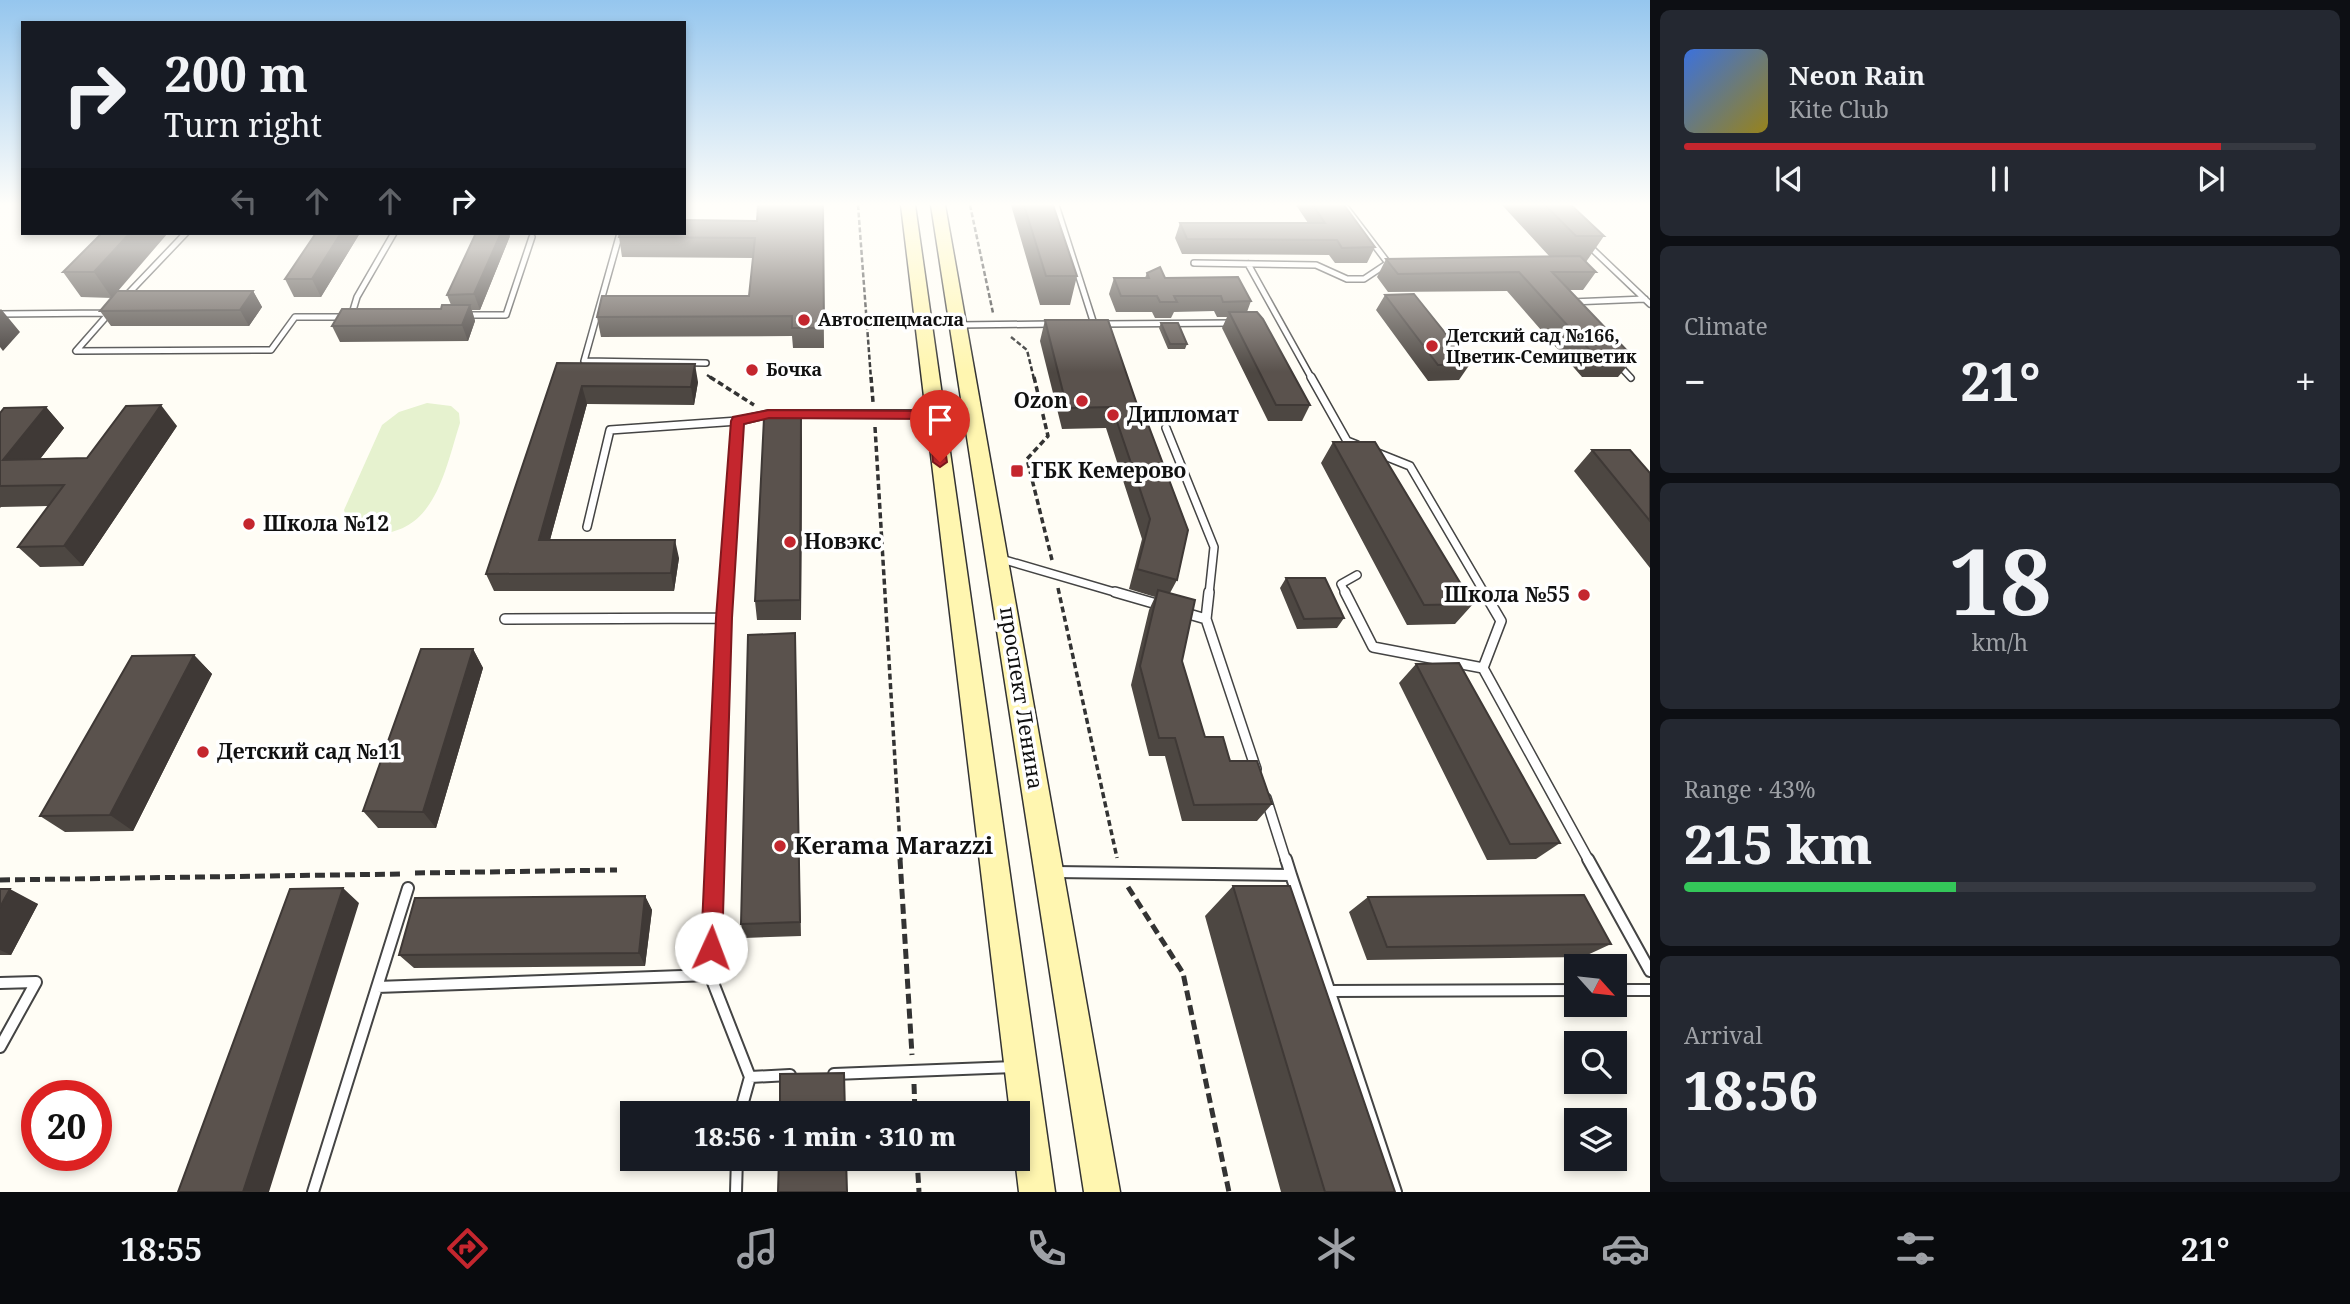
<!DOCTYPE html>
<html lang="en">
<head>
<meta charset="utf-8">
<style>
	:root { --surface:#171b24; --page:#242831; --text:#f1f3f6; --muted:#9ea1a6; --line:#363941; --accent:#c4262e }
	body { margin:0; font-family:"Noto Serif",serif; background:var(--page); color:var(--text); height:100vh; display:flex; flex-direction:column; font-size:26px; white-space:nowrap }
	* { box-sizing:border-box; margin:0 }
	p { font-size:23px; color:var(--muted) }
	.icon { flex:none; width:38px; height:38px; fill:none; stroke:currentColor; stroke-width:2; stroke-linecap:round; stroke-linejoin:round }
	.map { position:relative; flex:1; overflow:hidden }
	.drawer { display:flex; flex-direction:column; gap:10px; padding:10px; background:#0d0f14; width:700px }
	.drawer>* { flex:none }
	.top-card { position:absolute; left:21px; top:21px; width:665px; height:214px; border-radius:0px; box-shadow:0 4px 10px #0003; background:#171b24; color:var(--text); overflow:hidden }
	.needle { width:46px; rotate:117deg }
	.controls { position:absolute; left:1564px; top:954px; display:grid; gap:14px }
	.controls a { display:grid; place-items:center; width:63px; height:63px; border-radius:0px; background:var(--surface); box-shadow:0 4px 10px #0003; font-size:35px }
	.speed { position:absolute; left:21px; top:1080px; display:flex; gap:14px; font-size:35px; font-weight:700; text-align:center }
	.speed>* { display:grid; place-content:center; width:91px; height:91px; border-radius:50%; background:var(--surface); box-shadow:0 4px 10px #0003; line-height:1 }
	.speed .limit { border:10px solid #d22; background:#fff; color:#111 }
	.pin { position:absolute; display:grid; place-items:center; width:60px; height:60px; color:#fff; margin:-72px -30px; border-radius:50% 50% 50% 0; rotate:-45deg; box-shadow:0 0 7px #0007 }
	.pin .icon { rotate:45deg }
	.me { position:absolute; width:77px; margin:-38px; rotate:2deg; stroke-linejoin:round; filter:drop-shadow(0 0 5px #0008) }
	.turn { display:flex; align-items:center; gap:24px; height:147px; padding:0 28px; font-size:32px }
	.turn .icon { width:91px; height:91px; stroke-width:2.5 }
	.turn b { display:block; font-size:49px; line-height:60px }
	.lanes { display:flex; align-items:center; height:66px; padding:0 28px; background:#0003; justify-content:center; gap:35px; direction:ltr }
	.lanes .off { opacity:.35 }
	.big { font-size:52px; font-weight:800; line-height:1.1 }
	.drawer .tile { flex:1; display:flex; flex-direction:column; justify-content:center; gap:10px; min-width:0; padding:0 24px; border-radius:10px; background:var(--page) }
	.drawer .dial { align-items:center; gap:0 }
	.dial b { font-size:91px; line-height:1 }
	.song { display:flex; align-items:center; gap:21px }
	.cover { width:84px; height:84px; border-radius:10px; background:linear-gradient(135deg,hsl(220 70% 55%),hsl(50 70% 35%)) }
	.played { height:7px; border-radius:4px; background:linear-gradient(90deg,var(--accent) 85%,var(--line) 85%) }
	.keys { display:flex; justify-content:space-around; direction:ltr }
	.heat { display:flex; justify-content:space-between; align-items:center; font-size:38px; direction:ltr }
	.charge { height:10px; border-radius:5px; background:linear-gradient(90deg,#34c759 43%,var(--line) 0) }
	.trip { position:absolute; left:620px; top:1101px; width:410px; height:70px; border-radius:0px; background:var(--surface); box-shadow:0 4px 10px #0003; font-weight:800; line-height:70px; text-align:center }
	.menu { display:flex; height:112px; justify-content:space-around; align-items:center; background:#090b0e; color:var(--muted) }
	.menu .icon { width:49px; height:49px }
	.menu .on { color:var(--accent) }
	.menu b { font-size:32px; color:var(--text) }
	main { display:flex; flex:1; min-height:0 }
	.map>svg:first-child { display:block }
	.pitch { fill:#e6f2cf }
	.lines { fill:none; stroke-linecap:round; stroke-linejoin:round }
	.service-far3-casing { stroke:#444; stroke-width:8 }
	.service-far2-casing { stroke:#444; stroke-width:10 }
	.service-far1-casing { stroke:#444; stroke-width:12 }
	.service-casing { stroke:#444; stroke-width:14 }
	.secondary-casing { stroke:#333; stroke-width:3 }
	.path-far2 { stroke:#333; stroke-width:2.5; stroke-dasharray:5 2.5; stroke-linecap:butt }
	.path-far1 { stroke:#333; stroke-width:3.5; stroke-dasharray:6 3.5; stroke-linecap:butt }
	.path { stroke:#333; stroke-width:5; stroke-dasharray:10 5; stroke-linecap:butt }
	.service-far3 { stroke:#fff; stroke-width:5 }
	.service-far2 { stroke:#fff; stroke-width:7 }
	.service-far1 { stroke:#fff; stroke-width:9 }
	.service { stroke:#fff; stroke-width:10 }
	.secondary { fill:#fff6b0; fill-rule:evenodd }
	.wall { fill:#4d4742 }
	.shaded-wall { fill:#3f3936 }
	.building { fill:#5a524d; stroke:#3f3936; stroke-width:2 }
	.route { fill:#c4262e; stroke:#7f191e; stroke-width:2 }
	.poi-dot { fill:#c4262e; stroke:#fff; stroke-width:2.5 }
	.labels { text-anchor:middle; stroke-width:7; stroke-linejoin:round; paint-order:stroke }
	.far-poi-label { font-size:18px; font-weight:bold; fill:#111; stroke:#fff; text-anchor:start }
	.poi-label { font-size:21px; font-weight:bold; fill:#111; stroke:#fff; text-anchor:start }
	.street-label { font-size:21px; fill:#111; stroke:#fff }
	.near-poi-label { font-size:24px; font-weight:bold; fill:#111; stroke:#fff; text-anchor:start }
</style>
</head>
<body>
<main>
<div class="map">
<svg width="1650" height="1192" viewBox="0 0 1650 1192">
	<rect width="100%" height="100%" fill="#fffdf5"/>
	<path class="pitch" d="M427,403L451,406L459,413L460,423C445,469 436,533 375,534C358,534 348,526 344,510L382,425L399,412Z"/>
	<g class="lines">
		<defs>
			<path id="service-far3" d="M1056,205L1094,324
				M620,233L584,361L706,363
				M1586,243L1650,304
				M1194,263L1316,265L1347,279H1364L1388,263L1344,205
				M1248,264L1312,379
				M124,298L186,233
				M1571,302L1645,299
				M112,310L76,351L271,350L295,317H348
				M0,314L109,313
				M464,315H506L532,237
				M351,317L357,297L394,233
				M1100,324L1234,323
				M957,325L1052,324
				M1618,364L1631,378"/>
			<path id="service-far2" d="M1311,377L1347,441L1357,445
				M1166,428L1214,547L1209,594
				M1375,452L1410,466L1485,594
				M587,527L610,430L738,421
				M998,558L1121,594
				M726,594L738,421L769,414H935
				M1346,594L1341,584L1357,575"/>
			<path id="service-far1" d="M1115,592L1160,605
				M1209,592L1206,619L1256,769
				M1345,592L1373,647L1483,668
				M1484,592L1501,621L1483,668L1589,861
				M1182,612L1206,619
				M505,619L724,618
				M1266,798L1286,861
				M714,861L726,592"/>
			<path id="service" d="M715,859L710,975L750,1077
				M1286,859L1291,875
				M1588,859L1650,971
				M1055,872L1291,875L1396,1192
				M0,983L36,982L0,1047
				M377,987L408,888
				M1615,990H1650
				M1330,991L1577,990
				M834,1074L1014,1067
				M740,1113L750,1077L790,1075
				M313,1192L377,987L710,975
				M736,1192L737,1158"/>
			<path id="secondary" d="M901,205H915L1055,1192H1019L1015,1158L1017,1113H1010Z
				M931,205H945L1120,1192H1084Z"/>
		</defs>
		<use href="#service-far3" class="service-far3-casing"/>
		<use href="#service-far2" class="service-far2-casing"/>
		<use href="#service-far1" class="service-far1-casing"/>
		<use href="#service" class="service-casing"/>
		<use href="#secondary" class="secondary-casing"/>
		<path class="path-far2" d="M858,205L871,379
			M970,205L993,313
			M1011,337L1027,350L1034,379
			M707,375L713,379"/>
		<path class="path-far1" d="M710,377L754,405
			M871,377L873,402
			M1034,377L1048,436L1027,459L1052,560
			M875,427L901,861
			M1058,588L1117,858"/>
		<path class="path" d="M900,859L912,1055
			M415,873L617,870
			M0,880L400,874
			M1128,887L1183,973L1229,1192
			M914,1084L915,1113
			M917,1158L919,1192"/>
		<use href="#service-far3" class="service-far3"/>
		<use href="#service-far2" class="service-far2"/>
		<use href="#service-far1" class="service-far1"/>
		<use href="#service" class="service"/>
		<use href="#secondary" class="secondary"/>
	</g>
	<path class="wall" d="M823,205L824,348H793L792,336L601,337L597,317L749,296L753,258L622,257L619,237L757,221Z
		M1011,205H1053L1077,276L1070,305H1040Z
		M1296,205H1344L1375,247L1367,263H1335L1329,255L1182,254L1175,238L1180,223H1308Z
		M1502,205H1571L1604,236L1586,262L1596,272L1583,290H1569L1634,358L1618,377H1582L1507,291L1388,292L1377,277L1386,259L1550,257Z
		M102,233L112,298L81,297L63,272Z
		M316,233H360L321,297H294L285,279Z
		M510,236L480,310H472L475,321L468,341L340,342L332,326L441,309L451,305L447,295Z
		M1147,273L1251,301L1247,312L1310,405L1302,421H1268L1222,328L1227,317H1217L1214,311L1174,312L1171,318H1155L1152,312H1116L1109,294L1114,278H1145Z
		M253,291L262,307L249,326H111L100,311Z
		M1385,295L1470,364L1459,380L1428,381L1376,310Z
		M1045,320H1108L1177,580L1170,593L1182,661L1205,737L1230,761L1272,804L1257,821H1182L1165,756H1149L1131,685L1149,610L1155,597L1129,589L1142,539L1106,428L1062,429L1040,341Z
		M1161,323L1187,344L1185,349H1168L1159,328Z
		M557,363L698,382L694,405L587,404L550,540L679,558L674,591H494L486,574Z
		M46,407L64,428L40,459L87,458L177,426L83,566L40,567L18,547L49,506L1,507L0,508V413Z
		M802,439L801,620H757L755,601Z
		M1333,442L1473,604L1455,624L1407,625L1321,463Z
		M1592,450L1650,473V568L1574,471Z
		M1286,578L1344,618L1337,628L1297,629L1280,588Z
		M473,649L483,668L436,828H378L363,811Z
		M795,653L801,936L744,938L741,924Z
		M194,655L212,674L133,831L65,832L40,816Z
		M1416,664L1560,843L1536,859L1487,860L1399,683Z
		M1233,886L1395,1192H1281L1205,916Z
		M0,889L38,904L11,955H0Z
		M645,896L652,910L645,966L414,968L399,955Z
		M1368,897L1611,944L1583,957L1367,960L1349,912Z"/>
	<path class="shaded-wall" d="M130,233H168L112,298L94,272Z
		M341,233H360L321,297L312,279Z
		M501,233H509L510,236L480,310L474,294Z
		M253,291L262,307L249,326L240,310Z
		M470,305L475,321L468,341L462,325Z
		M1,309L20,332L3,351L0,347V310Z
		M695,364L698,382L694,405L691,387Z
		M582,386L587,404L545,558L539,540Z
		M161,405L177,426L83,566L64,546Z
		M46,407L64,428L23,481L3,460Z
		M801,418L802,439L801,620L800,600Z
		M675,540L679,558L674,591L671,573Z
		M473,649L483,668L436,828L423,812Z
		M194,655L212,674L133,831L110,815Z
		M343,888L359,903L269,1192H243Z
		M10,889L38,904L11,955L0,950V907Z
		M645,896L652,910L645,966L639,953Z"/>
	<path class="building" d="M758,205H823L824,328H792V316L597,317L602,296H749L755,238L619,237L620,233H684V220L757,221Z
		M1024,205H1053L1077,276H1046Z
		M1313,205H1344L1375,247L1342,248L1337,240L1187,239L1180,223H1325Z
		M1545,205H1571L1604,236H1576Z
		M102,233H130L94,272H63Z
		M316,233H341L312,279H285Z
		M476,233H501L474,294L447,295Z
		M1580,256L1596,272H1552L1634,358H1597L1519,272L1398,274L1386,259Z
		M1160,267L1165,278L1238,277L1251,301L1223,302L1221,296H1174L1177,302H1160L1157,296H1121L1114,278H1149L1147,273Z
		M117,291H253L240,310L100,311Z
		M1414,294L1470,364L1438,365L1385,295Z
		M442,305H470L462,325L332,326L342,309H441Z
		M1229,312H1257L1263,319L1310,405H1276Z
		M1045,320H1108L1142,419H1146L1188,530L1177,580L1137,569L1150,519L1112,407L1067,408Z
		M1161,323H1178L1187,344H1170Z
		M557,363L695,364L691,387L582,386L539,540H675L671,573L486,574Z
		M161,405L64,546L18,547L64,485L0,486V413L4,408L46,407L3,460L87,458L126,406Z
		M764,418H801L800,600L755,601Z
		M1333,442H1375L1473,604L1424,605Z
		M1592,450H1630L1650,473V521Z
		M1286,578H1325L1344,618L1304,619Z
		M1158,590L1195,600L1182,661L1205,737H1223L1230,761H1257L1272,804L1194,805L1175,738H1159L1140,666Z
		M795,633L800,922L741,924L748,635Z
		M421,649H473L423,812L363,811Z
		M194,655L110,815L40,816L132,656Z
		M1459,663L1560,843L1510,844L1416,664Z
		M1233,886H1290L1395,1192H1325Z
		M343,888L243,1192H178L290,889Z
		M0,889H10L0,907Z
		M1584,895L1611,944L1387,947L1368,897Z
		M645,896L639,953L399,955L415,898Z
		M844,1073L845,1113H780V1074Z
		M779,1158H846L847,1192H778Z"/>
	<linearGradient id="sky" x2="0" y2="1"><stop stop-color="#95c6ee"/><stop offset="0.55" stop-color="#fffefa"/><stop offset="1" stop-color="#fffefa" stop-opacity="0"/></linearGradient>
	<rect width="1650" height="372" fill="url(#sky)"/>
	<path class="route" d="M769,410L939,411L947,462L940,467L933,462L928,419L769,418L744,424L732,618L722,948L719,955L711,958L704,955L701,948L716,618L731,421L733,417Z"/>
	<g class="poi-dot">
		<circle cx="804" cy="320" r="7"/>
		<circle cx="1432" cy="346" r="7"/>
		<circle cx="752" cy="370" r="7"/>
		<circle cx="1082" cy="401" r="7"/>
		<circle cx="1113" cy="415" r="7"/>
		<rect x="1010" y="464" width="14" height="14" rx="3.5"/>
		<circle cx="249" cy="524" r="7"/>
		<circle cx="790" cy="542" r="7"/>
		<circle cx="1584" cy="595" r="7"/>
		<circle cx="203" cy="752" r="7"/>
		<circle cx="780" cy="846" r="7"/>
	</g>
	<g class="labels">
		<g class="far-poi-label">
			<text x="818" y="326">Автоспецмасла</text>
			<text x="1446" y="342">Детский сад №166,<tspan x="1446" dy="21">Цветик-Семицветик</tspan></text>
			<text x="766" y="376">Бочка</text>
		</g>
		<g class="poi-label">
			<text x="1068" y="408" text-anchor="end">Ozon</text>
			<text x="1127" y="422">Дипломат</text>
			<text x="1031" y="478">ГБК Кемерово</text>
			<text x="263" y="531">Школа №12</text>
			<text x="804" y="549">Новэкс</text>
			<text x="1570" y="602" text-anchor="end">Школа №55</text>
			<text x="217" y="759">Детский сад №11</text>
		</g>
		<g class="street-label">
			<text transform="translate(1021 698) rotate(81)" y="7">проспект Ленина</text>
		</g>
		<g class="near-poi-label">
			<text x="794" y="854">Kerama Marazzi</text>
		</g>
	</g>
</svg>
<div class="controls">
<a><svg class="needle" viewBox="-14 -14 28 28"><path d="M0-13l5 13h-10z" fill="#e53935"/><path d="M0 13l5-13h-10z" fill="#9ea1a6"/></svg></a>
<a><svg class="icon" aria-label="search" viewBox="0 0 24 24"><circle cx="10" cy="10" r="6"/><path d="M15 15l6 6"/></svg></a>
<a><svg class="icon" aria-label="layers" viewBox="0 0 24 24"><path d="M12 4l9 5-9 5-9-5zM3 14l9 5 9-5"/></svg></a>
</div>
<div class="speed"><div class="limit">20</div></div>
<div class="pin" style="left:940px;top:462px;background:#d93025"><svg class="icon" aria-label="arrive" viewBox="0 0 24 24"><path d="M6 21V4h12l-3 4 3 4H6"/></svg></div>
<svg class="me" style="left:711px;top:948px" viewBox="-20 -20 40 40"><circle r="19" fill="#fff"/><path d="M0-13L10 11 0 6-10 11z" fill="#c4262e"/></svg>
<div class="trip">18:56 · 1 min · 310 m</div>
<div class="top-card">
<div class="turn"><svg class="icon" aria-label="right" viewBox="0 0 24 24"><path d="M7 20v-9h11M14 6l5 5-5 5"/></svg><div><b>200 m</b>Turn right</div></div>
<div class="lanes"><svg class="icon off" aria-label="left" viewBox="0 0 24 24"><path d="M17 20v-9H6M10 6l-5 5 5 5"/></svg><svg class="icon off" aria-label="ahead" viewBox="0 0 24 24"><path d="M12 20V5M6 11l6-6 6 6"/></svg><svg class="icon off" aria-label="ahead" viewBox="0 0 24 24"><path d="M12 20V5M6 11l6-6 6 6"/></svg><svg class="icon" aria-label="right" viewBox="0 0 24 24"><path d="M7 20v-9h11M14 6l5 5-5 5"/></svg></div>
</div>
</div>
<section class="drawer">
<div class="tile">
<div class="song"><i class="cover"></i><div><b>Neon Rain</b><p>Kite Club</p></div></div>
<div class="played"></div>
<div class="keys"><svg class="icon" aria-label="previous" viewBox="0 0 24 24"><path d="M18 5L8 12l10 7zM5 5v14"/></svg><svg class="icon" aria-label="pause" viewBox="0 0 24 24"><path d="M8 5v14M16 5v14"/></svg><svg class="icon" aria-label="next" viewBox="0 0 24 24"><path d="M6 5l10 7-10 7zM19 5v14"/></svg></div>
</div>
<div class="tile"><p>Climate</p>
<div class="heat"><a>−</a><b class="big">21°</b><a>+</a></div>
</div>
<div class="tile dial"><b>18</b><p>km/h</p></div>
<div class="tile"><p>Range · 43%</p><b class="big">215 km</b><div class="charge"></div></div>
<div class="tile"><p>Arrival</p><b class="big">18:56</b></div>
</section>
</main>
<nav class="menu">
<b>18:55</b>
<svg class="icon on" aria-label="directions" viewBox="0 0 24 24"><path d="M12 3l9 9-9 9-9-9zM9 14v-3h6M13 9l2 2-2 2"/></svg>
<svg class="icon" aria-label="music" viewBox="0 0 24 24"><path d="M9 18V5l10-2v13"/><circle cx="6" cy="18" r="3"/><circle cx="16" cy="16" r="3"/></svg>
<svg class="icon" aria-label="phone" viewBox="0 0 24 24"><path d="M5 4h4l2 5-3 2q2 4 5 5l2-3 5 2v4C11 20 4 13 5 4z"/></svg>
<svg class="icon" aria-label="climate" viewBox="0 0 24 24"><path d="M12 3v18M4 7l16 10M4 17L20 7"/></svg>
<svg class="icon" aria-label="car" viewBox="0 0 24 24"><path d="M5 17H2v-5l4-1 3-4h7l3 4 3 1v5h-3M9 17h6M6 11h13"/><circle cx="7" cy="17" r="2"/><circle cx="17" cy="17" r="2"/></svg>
<svg class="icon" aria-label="filters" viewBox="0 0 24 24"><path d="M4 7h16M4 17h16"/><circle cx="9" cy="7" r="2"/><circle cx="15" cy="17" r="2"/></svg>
<b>21°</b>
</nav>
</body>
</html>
